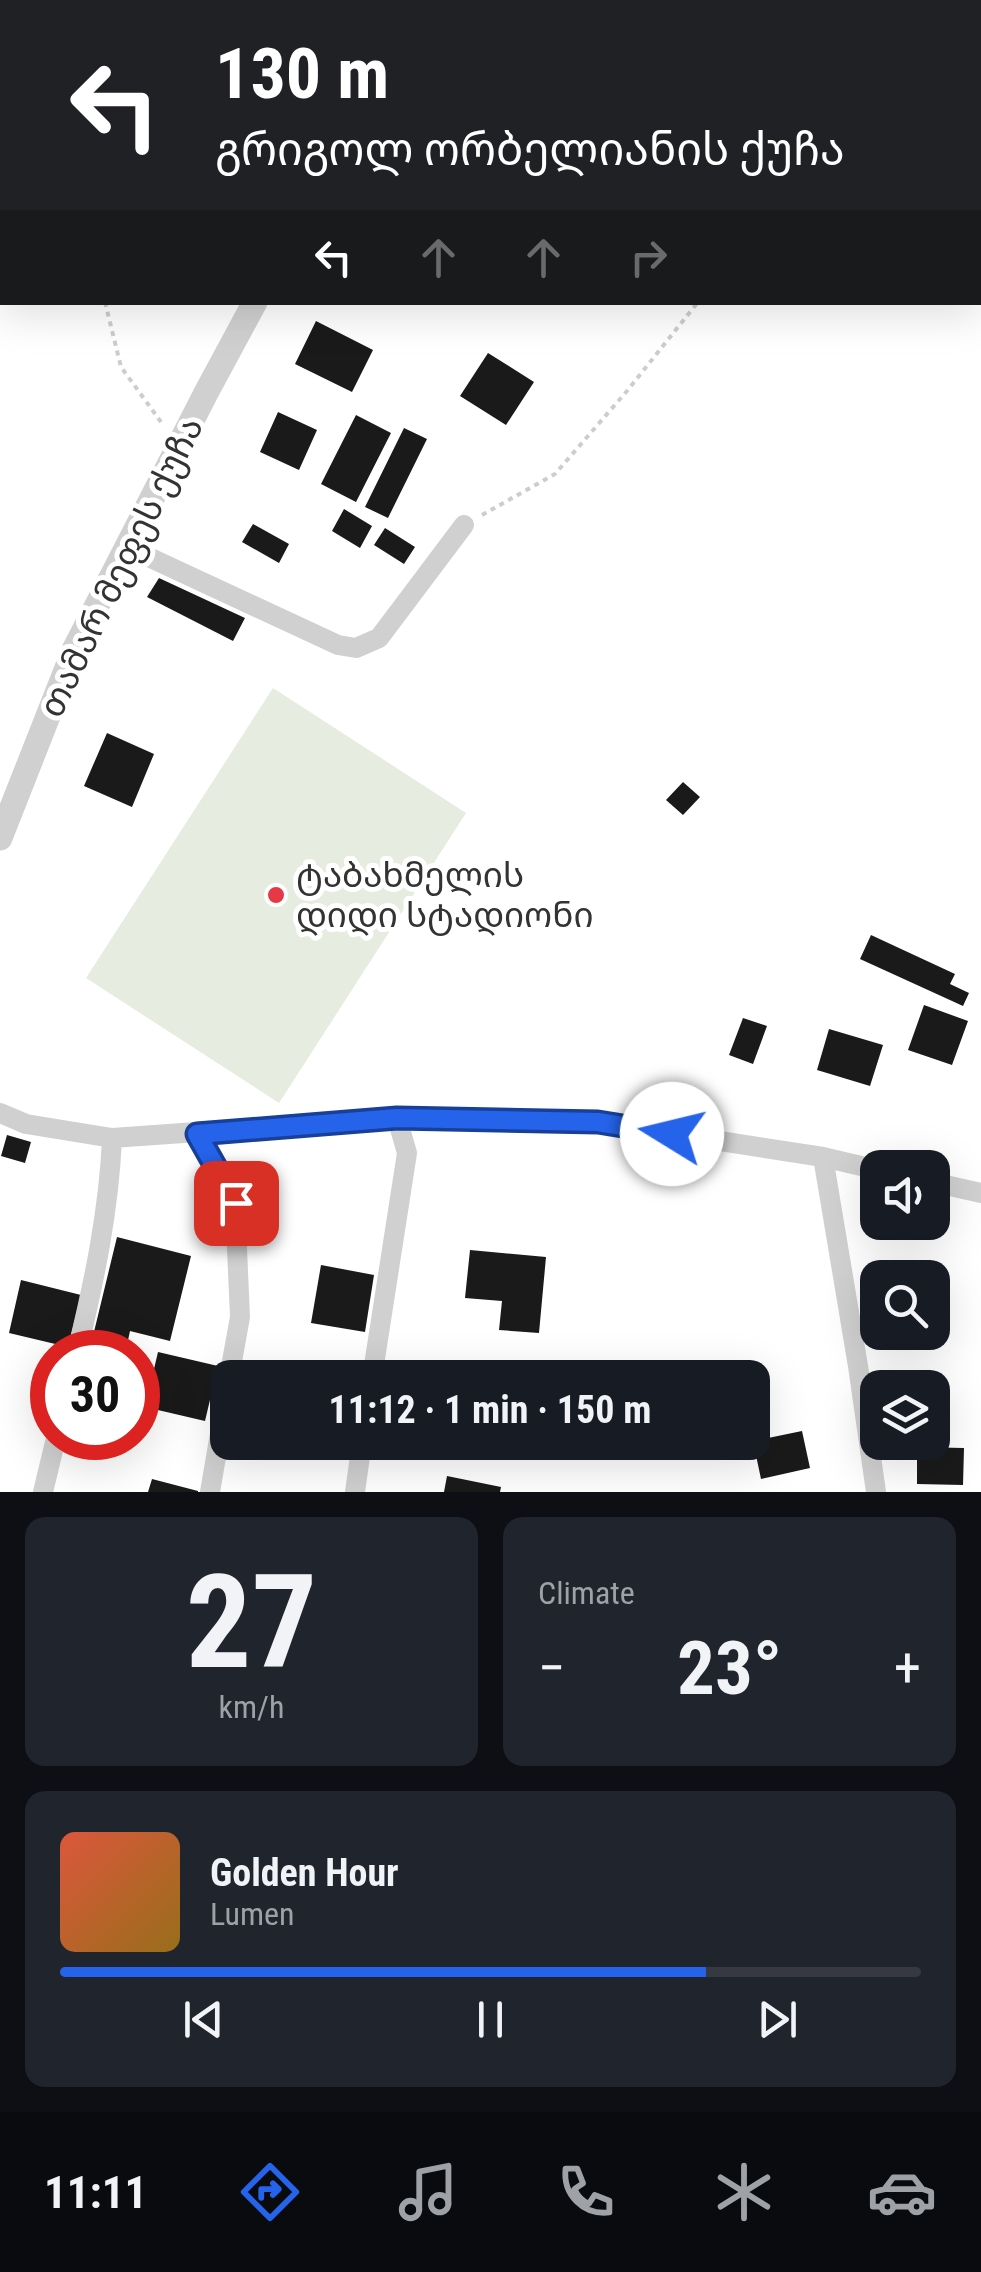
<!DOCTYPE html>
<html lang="en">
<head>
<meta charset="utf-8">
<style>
	:root { --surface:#171b24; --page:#20242c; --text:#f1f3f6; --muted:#9ea1a6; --line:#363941; --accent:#2563eb }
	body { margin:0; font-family:"Roboto Condensed","Noto Sans Georgian",sans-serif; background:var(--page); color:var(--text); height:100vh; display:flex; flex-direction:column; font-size:38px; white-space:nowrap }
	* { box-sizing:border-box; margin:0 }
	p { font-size:32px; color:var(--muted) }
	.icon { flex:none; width:55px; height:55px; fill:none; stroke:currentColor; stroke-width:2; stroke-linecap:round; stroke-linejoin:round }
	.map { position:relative; height:1492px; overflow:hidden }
	.details { display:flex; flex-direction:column; gap:25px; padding:25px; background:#0d0f14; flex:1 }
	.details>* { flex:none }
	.guide { position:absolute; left:0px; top:0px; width:982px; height:305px; box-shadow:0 10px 40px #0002; background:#202124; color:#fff; overflow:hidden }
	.tools { position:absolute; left:860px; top:1150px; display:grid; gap:20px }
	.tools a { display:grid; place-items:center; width:90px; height:90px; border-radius:20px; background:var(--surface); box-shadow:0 10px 40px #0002; font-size:50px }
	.speed { position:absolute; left:30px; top:1330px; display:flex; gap:20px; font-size:50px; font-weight:700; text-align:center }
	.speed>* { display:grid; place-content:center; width:130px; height:130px; border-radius:50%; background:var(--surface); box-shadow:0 10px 40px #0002; line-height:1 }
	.speed .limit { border:15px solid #d22; background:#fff; color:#111 }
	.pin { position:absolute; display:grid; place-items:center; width:85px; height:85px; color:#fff; margin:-42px; border-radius:20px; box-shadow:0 5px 15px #0006 }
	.me { position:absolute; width:110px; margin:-55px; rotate:279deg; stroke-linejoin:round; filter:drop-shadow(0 0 8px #0008) }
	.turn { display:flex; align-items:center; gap:35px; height:210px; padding:0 50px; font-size:45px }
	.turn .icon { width:130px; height:130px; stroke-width:2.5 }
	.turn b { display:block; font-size:70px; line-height:85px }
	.lanes { display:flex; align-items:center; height:95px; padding:0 50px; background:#0003; justify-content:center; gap:50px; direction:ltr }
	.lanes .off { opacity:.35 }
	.big { font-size:75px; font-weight:700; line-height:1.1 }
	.details .widget { flex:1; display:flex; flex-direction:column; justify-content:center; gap:15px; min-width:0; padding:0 35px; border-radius:20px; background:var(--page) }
	.details .dial { align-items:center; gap:0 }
	.dial b { font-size:130px; line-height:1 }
	.song { display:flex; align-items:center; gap:30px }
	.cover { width:120px; height:120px; border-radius:15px; background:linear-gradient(135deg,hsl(10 70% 55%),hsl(40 70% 35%)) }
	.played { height:10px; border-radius:5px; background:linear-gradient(90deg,var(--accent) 75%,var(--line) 75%) }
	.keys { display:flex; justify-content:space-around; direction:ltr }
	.heat { display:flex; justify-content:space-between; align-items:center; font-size:55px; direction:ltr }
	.details .tiles { flex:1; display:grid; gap:25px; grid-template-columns:1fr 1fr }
	.widget:last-child { grid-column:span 2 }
	.trip { position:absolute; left:210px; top:1360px; width:560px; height:100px; border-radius:20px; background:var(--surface); box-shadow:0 10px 40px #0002; font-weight:700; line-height:100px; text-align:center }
	.tabs { display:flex; height:160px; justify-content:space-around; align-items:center; background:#090b0e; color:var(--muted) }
	.tabs .icon { width:70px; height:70px }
	.tabs .on { color:var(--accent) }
	.tabs b { font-size:45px; color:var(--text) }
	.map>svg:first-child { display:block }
	.green { fill:#e6ecdf }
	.building { fill:#1a1a1a }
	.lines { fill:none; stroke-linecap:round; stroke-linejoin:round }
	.path { stroke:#cdcdcd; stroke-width:4; stroke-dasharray:5 5; stroke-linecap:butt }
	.service { stroke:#d0d0d0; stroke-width:10 }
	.minor { stroke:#d0d0d0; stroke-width:20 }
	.tertiary { stroke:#d0d0d0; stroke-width:25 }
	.route-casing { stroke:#184099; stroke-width:25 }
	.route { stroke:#2563eb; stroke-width:18 }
	.poi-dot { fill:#e63946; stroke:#fff; stroke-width:4 }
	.labels { text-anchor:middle; stroke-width:10; stroke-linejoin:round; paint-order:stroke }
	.street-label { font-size:35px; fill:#333; stroke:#fff }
	.poi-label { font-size:35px; fill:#333; stroke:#fff; text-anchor:start }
</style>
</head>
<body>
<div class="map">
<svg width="981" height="1492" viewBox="0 0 981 1492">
	<rect width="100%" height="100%" fill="#fff"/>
	<path class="green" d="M273,688L466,813L279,1103L86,978Z"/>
	<path class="building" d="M316,321L373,350L352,392L295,364Z
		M488,353L534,382L506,425L460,396Z
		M278,412L317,430L299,470L260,452Z
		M356,415L391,433L356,502L321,484Z
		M404,428L427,439L388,518L365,507Z
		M344,509L372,526L360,548L332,531Z
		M253,524L289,544L279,563L242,542Z
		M385,528L415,547L404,564L374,545Z
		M159,578L245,618L233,641L147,597Z
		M107,733L154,754L132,807L84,786Z
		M683,782L700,797L683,815L666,800Z
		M871,935L955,974L950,984L969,993L963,1006L860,959Z
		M924,1005L968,1021L952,1065L908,1050Z
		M743,1018L767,1026L753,1064L729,1055Z
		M829,1029L883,1045L870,1086L817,1070Z
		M7,1135L31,1142L25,1163L1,1156Z
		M117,1237L191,1256L170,1341L130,1331L127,1345L93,1336Z
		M470,1250L546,1257L539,1333L499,1330L502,1301L465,1298Z
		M321,1265L374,1275L365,1332L311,1323Z
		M21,1280L81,1295L68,1347L9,1333Z
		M158,1352L218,1366L205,1421L145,1407Z
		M802,1431L810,1468L761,1479L753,1441Z
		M917,1447L964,1448L963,1485L917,1484Z
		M447,1476L501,1487L500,1492H444Z
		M152,1479L198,1491V1492H148Z"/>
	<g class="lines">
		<path class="path" d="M653,0V2
			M0,41L2,43
			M980,54H981
			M105,302L121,367L161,422
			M482,515L555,474L627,391L698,302"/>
		<path class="service" d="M315,0L316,2
			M690,0L697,2
			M891,2L896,0"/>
		<path class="minor" d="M127,547L338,645L356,648L379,638L464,525
			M0,1113L26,1124L112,1138L397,1118L598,1122L823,1157L878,1170
			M197,1133L235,1203L240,1317L229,1378
			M823,1157L858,1366L876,1492
			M932,1182L981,1193
			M77,1352C94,1282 109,1211 112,1138
			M372,1378L407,1153L397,1118
			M43,1492L56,1438
			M210,1492L228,1387
			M355,1492L362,1442"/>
		<path class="tertiary" d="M423,2L425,0
			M0,838L74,650L207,391L255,302"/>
	</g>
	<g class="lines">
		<defs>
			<path id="route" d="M236,1203L197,1134L397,1118L598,1122L672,1134"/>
		</defs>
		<use href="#route" class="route-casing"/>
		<use href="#route" class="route"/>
	</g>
	<circle class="poi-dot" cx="276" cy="895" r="10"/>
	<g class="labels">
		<g class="street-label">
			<text transform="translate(121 567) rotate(-64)" y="12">თამარ მეფეს ქუჩა</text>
		</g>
		<g class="poi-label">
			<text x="296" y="887">ტაბახმელის<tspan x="296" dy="40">დიდი სტადიონი</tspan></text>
		</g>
	</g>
</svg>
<div class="tools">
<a><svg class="icon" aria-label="sound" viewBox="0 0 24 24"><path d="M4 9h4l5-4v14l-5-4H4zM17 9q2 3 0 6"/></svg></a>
<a><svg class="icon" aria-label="search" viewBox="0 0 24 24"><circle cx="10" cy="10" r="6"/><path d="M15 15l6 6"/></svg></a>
<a><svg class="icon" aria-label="layers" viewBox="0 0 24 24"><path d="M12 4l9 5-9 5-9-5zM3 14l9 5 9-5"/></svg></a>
</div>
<div class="speed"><div class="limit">30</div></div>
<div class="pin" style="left:236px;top:1203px;background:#d93025"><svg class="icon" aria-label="arrive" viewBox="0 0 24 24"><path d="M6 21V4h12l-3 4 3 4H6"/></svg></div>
<svg class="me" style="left:672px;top:1134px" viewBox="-20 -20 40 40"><circle r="19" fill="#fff"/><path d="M0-13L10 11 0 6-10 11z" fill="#2563eb"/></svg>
<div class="trip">11:12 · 1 min · 150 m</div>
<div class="guide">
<div class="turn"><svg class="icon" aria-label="left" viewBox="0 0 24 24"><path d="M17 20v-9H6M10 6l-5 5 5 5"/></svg><div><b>130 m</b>გრიგოლ ორბელიანის ქუჩა</div></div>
<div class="lanes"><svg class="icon" aria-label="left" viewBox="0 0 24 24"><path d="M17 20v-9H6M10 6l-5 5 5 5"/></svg><svg class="icon off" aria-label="ahead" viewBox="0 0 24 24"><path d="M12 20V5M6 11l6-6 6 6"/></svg><svg class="icon off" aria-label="ahead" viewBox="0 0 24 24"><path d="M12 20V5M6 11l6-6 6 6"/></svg><svg class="icon off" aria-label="right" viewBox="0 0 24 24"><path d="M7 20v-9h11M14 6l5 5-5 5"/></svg></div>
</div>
</div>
<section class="details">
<div class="tiles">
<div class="widget dial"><b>27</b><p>km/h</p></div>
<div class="widget"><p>Climate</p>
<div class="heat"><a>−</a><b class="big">23°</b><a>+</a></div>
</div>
<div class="widget">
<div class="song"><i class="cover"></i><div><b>Golden Hour</b><p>Lumen</p></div></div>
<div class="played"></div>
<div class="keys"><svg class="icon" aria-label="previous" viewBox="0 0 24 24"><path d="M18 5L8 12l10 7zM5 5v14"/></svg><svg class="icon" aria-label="pause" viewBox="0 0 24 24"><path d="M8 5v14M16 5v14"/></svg><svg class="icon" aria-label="next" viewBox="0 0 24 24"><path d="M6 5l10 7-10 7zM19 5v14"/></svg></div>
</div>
</div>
</section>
<nav class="tabs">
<b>11:11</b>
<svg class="icon on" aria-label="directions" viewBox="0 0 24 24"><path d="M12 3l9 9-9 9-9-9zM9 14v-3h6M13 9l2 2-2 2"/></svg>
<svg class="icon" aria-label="music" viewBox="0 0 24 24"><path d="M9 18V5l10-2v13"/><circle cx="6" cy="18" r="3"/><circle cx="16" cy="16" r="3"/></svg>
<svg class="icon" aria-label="phone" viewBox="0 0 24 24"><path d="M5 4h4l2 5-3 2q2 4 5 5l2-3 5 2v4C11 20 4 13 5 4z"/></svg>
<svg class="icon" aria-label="climate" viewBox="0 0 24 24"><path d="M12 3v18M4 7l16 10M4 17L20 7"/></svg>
<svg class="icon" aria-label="car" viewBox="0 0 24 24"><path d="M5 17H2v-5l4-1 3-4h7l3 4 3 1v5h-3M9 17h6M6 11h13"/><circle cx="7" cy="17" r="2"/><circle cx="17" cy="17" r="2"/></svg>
</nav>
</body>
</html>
